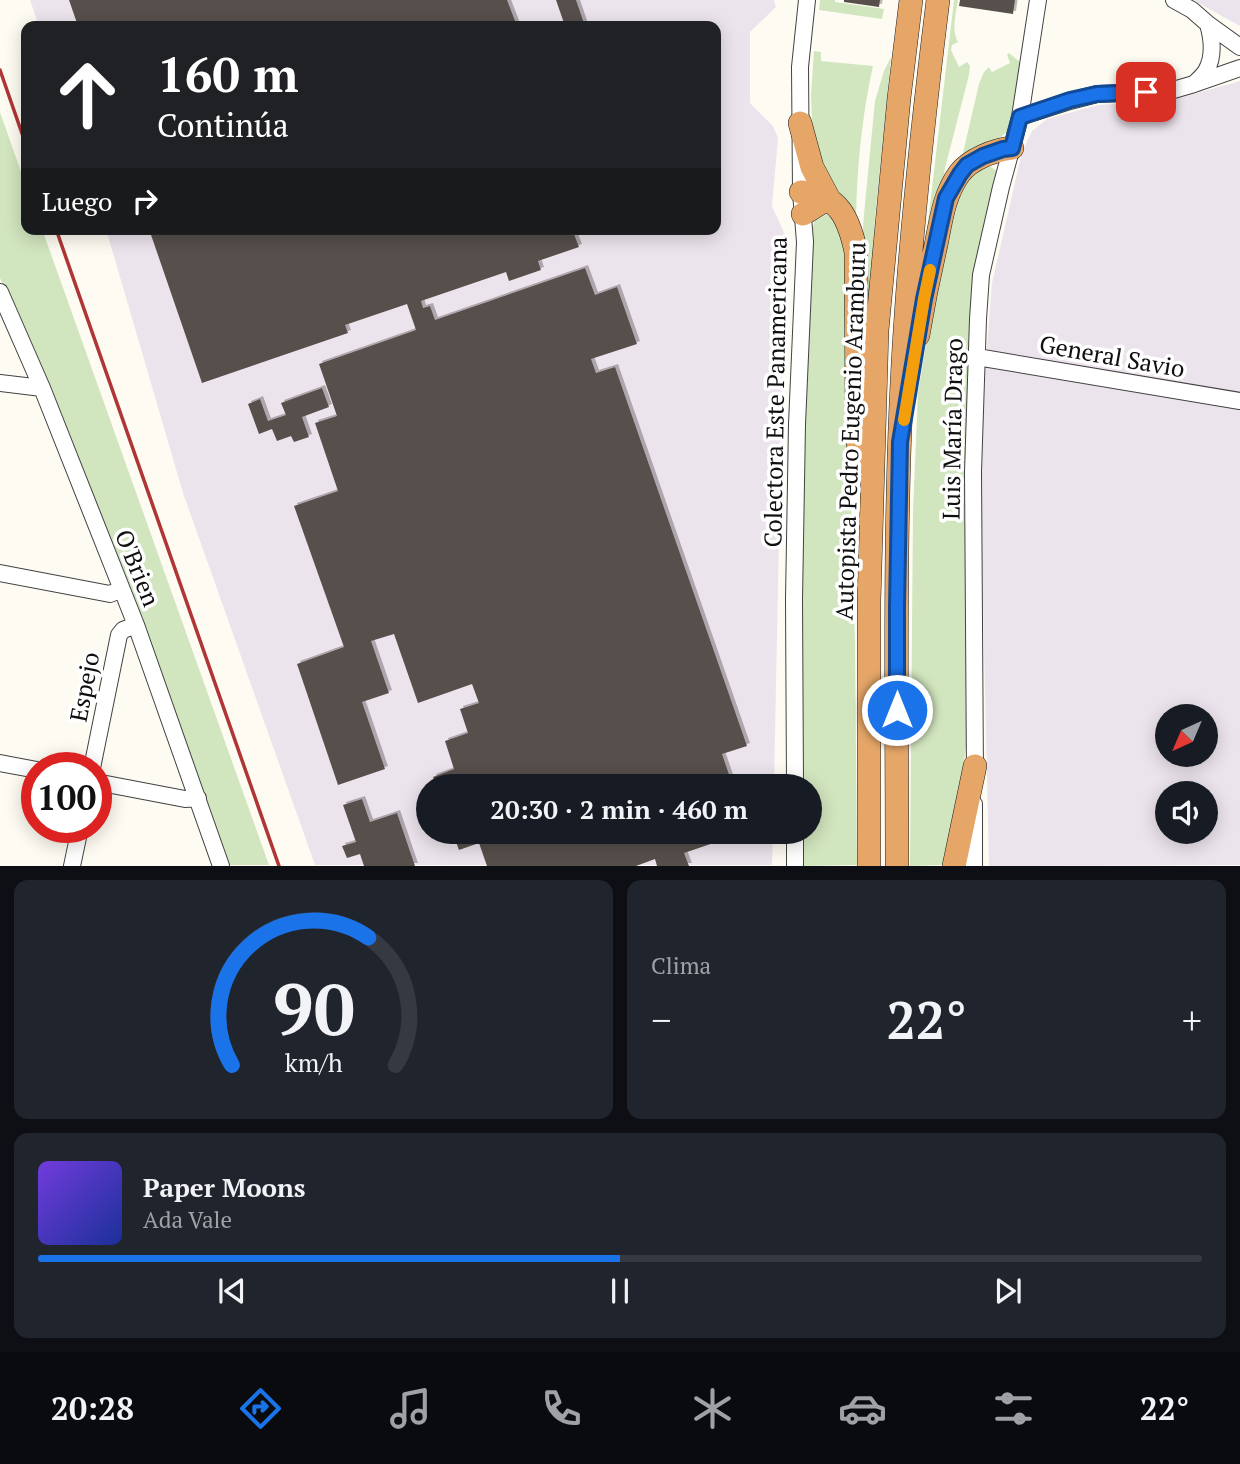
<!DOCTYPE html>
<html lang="es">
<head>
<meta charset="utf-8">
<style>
	:root { --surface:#171b24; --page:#20242c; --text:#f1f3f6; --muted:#9ea1a6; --line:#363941; --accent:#1a73e8 }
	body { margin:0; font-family:"PT Serif",serif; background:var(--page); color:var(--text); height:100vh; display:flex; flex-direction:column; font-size:26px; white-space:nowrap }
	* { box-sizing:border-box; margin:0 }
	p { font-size:23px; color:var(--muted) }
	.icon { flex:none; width:38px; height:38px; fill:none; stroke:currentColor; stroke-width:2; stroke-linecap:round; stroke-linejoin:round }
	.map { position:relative; height:866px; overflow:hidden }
	.panel { display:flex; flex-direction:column; gap:14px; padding:14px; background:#0d0f14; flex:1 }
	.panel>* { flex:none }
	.guide { position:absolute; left:21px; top:21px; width:700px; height:214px; border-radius:14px; box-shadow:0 4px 18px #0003; background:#202124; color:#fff; overflow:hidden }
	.needle { width:46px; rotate:224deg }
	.controls { position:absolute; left:1155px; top:704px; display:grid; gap:14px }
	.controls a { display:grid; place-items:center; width:63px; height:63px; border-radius:50%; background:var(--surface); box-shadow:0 4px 18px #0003; font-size:35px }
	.speed { position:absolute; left:21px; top:752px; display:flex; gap:14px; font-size:35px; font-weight:700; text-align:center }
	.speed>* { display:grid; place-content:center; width:91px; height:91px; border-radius:50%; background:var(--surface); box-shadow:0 4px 18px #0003; line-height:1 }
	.speed .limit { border:10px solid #d22; background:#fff; color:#111 }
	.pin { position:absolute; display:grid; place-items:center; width:60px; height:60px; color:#fff; margin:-30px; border-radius:14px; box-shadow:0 4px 10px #0006 }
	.me { position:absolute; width:77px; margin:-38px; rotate:0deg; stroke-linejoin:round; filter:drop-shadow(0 0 5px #0008) }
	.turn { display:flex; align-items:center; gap:24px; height:147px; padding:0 21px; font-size:32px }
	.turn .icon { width:91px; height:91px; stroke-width:2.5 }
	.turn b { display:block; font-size:49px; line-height:60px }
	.then { display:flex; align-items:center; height:66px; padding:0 21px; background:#0003; gap:14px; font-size:26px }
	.big { font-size:52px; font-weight:700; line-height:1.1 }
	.panel .widget { flex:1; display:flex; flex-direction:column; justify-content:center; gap:10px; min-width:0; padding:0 24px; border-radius:14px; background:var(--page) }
	.panel .dial { align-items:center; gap:0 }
	.dial svg { height:182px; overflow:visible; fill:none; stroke:var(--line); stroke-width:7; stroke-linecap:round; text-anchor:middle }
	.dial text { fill:var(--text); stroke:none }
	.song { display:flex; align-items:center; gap:21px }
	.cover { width:84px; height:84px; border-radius:10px; background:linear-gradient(135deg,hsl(260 70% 55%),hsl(230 70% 35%)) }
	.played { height:7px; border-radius:4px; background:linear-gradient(90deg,var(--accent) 50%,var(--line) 50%) }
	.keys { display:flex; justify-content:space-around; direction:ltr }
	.heat { display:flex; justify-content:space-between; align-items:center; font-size:38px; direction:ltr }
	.panel .tiles { flex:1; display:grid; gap:14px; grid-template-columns:1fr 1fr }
	.widget:last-child { grid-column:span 2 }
	.trip { position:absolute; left:416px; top:774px; width:406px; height:70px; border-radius:35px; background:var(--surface); box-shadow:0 4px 18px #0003; font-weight:700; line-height:70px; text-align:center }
	.menu { display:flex; height:112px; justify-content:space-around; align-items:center; background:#090b0e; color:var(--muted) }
	.menu .icon { width:49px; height:49px }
	.menu .current { color:var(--accent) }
	.menu b { font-size:32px; color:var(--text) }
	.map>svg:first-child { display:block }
	.industrial { fill:#ece4ec; fill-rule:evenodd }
	.green { fill:#d1e5be }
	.building { fill:#56504c; filter:url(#shadow) }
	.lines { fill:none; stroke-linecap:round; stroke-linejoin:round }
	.minor-casing { stroke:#424242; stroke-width:18 }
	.highway-casing { stroke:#202020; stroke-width:24 }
	.minor { stroke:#fff; stroke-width:16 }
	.highway { stroke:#e5a668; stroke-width:23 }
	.rail { stroke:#b03536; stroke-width:3.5 }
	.route-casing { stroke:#114b97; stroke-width:18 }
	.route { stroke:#1a73e8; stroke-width:12 }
	.slow { stroke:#f59e0b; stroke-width:12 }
	.labels { text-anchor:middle; stroke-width:7; stroke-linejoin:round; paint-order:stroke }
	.street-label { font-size:24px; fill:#0f0f0f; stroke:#fff }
</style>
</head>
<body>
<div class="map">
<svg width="1240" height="866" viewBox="0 0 1240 866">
	<defs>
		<filter id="shadow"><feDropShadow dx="3" dy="-3" stdDeviation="0" flood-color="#0004"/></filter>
	</defs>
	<rect width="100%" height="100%" fill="#fefcf2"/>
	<path class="industrial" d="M30,0H774L776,7L750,32V103L773,126L778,138L772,206L785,235L774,786H429V831H773L772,865H315L183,493L106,229H716V26H39Z
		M1193,0H1240V26Z
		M1240,81V865L989,866L980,473L985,372L992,283L1022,152L1032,131L1047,119L1098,105L1172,100ZM1167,716H1206V754H1167ZM1167,793H1206V831H1167Z"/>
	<path class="green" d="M820,0H835V2L884,9L882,19L819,10Z
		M954,0H958C956,13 951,30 958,42L952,45L951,50L959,67L967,62L970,66L969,75L945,168L937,222L925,271L927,231Z
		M814,51L821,52V61L873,66C862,115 857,167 856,217L833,195L813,152L811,95Z
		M1009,53L1021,63L1024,70L1009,130L994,143L960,166L979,84L984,72L989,67L992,72L1010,63L1007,55Z
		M891,57L875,218L868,330L861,259L864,214L875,101L884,71Z
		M0,112L26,186V229H42L269,865H227L130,586L0,278Z
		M982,167H991L997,171L998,181L976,263L967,739L961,784L944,865L910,866L913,511L918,393L935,291L962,187L967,179Z
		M827,214L836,217L849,240L848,403L855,643L857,865L802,866V831H810V786H802L801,457L811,231L815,221Z"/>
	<path class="building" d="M69,0H507L517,26H78Z
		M556,0H576L585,26H565Z
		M844,0H880L879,7L844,2Z
		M960,0H1015L1013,14L959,6Z
		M149,229H572L579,247L538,261L541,270L509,281L506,272L421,301L423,308L430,306L435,320L585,268L595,295L617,287L637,344L591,359L596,373L615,367L747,746L722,754L733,786H436L433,777L454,769L445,741L468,733L460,709L479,703L472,684L418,703L394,634L371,641L389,693L362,702L385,769L338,785L297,664L344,647L294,506L338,491L315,423L337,416L319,364L416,330L407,304L345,325L348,333L202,383Z
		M322,388L329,407L302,417L309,437L294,442L291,436L277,441L272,429L259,434L248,404L260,399L268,421L286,415L281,403Z
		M362,799L370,822L397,813L415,866H364L360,854L347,858L342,846L356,842L343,805Z
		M452,831H746V832L684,853L689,866H657L655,859L636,866H487L479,843L459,850Z"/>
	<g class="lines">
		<defs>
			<path id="minor" d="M1174,0L1192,10L1208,24L1240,47
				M1194,84C1198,80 1203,76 1206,71C1214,57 1212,38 1208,24
				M1020,117L1070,101L1097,94L1170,91L1194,84L1240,68
				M0,292L42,388L136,625L221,866
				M977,357L1240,401
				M0,383L42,388
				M0,573L110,594L120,590
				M0,763L37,770
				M92,768L119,635L123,630L136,625
				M975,775L973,472L978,319L981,275L1001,187L1020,117L1038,0
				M96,782L185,799L198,798
				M795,786L794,599L797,424L805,242L801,192L800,67L807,0
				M72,866L80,828
				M795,866V831
				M974,866V804"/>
			<path id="highway" d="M800,123L812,167L830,201L822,202L803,214
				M801,192C839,194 849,219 856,252L857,428L860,470
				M918,335C923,305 929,275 936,245C941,220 944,195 959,174C970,159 994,150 1012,148
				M869,866V601L877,330L899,98L911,0
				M897,866C897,682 893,499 906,316C913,210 925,105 938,0
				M954,866L975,766"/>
		</defs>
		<use href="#minor" class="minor-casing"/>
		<use href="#highway" class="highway-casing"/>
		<use href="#minor" class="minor"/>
		<use href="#highway" class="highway"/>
		<path class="rail" d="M0,70L26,145
			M56,229L279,866"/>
	</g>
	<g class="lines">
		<defs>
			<path id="route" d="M897,710V607L900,442L924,299L946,198L960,174L967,165L983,156L1003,149L1012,148L1020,117L1070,100L1097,94L1146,92"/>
		</defs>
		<use href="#route" class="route-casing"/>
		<use href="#route" class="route"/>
		<path class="slow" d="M904,420L924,299L930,270"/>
	</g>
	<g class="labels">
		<g class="street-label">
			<text transform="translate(1112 357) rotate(10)" y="8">General Savio</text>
			<text transform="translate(776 392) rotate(-89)" y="8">Colectora Este Panamericana</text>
			<text transform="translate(953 429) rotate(-89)" y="8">Luis María Drago</text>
			<text transform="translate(851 431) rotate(-88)" y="8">Autopista Pedro Eugenio Aramburu</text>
			<text transform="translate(137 568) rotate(68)" y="8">O'Brien</text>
			<text transform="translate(85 687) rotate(-79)" y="8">Espejo</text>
		</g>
	</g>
</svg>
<div class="controls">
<a><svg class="needle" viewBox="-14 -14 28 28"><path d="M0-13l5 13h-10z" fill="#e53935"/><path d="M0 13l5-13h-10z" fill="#9ea1a6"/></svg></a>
<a><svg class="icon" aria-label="sound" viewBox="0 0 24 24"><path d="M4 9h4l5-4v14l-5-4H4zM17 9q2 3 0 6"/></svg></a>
</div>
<div class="speed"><div class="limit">100</div></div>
<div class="pin" style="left:1146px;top:92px;background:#d93025"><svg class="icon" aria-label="arrive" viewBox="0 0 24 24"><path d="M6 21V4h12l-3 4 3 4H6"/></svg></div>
<svg class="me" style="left:897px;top:710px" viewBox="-20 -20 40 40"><circle r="17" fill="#1a73e8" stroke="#fff" stroke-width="3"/><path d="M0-11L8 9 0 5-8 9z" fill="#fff"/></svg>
<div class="trip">20:30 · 2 min · 460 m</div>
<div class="guide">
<div class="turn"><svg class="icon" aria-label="ahead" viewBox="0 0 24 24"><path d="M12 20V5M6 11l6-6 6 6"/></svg><div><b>160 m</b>Continúa</div></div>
<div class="then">Luego<svg class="icon" aria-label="right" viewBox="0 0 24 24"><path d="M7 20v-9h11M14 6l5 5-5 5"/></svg></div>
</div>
</div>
<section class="panel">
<div class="tiles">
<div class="widget dial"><svg viewBox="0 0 100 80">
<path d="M14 69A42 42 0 1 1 86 69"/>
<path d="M14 69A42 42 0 0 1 74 13" stroke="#1a73e8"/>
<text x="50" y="56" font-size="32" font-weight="700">90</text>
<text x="50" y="72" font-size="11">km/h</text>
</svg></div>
<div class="widget"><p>Clima</p>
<div class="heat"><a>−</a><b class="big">22°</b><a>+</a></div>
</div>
<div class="widget">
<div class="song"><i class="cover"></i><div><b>Paper Moons</b><p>Ada Vale</p></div></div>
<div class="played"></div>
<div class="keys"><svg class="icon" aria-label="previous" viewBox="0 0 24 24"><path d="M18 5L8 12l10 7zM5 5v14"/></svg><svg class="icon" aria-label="pause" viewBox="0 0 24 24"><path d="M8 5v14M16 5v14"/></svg><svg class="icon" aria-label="next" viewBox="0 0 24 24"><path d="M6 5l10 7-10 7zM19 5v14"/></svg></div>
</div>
</div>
</section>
<nav class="menu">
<b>20:28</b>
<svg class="icon current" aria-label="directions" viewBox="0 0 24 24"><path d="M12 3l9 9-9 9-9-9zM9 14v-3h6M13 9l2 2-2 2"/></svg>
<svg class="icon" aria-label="music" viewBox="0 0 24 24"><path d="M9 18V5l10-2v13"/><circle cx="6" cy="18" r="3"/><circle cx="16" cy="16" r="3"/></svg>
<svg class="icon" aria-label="phone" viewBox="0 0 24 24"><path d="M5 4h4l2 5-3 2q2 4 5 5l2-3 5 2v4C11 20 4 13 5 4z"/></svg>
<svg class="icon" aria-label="climate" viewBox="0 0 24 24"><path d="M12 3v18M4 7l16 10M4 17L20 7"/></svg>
<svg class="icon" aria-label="car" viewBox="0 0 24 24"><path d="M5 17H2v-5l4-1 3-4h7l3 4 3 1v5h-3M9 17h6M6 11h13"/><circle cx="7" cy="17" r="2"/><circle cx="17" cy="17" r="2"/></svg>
<svg class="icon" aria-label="filters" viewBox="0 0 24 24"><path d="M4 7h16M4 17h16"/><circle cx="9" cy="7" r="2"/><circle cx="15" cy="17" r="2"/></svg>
<b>22°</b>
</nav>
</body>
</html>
